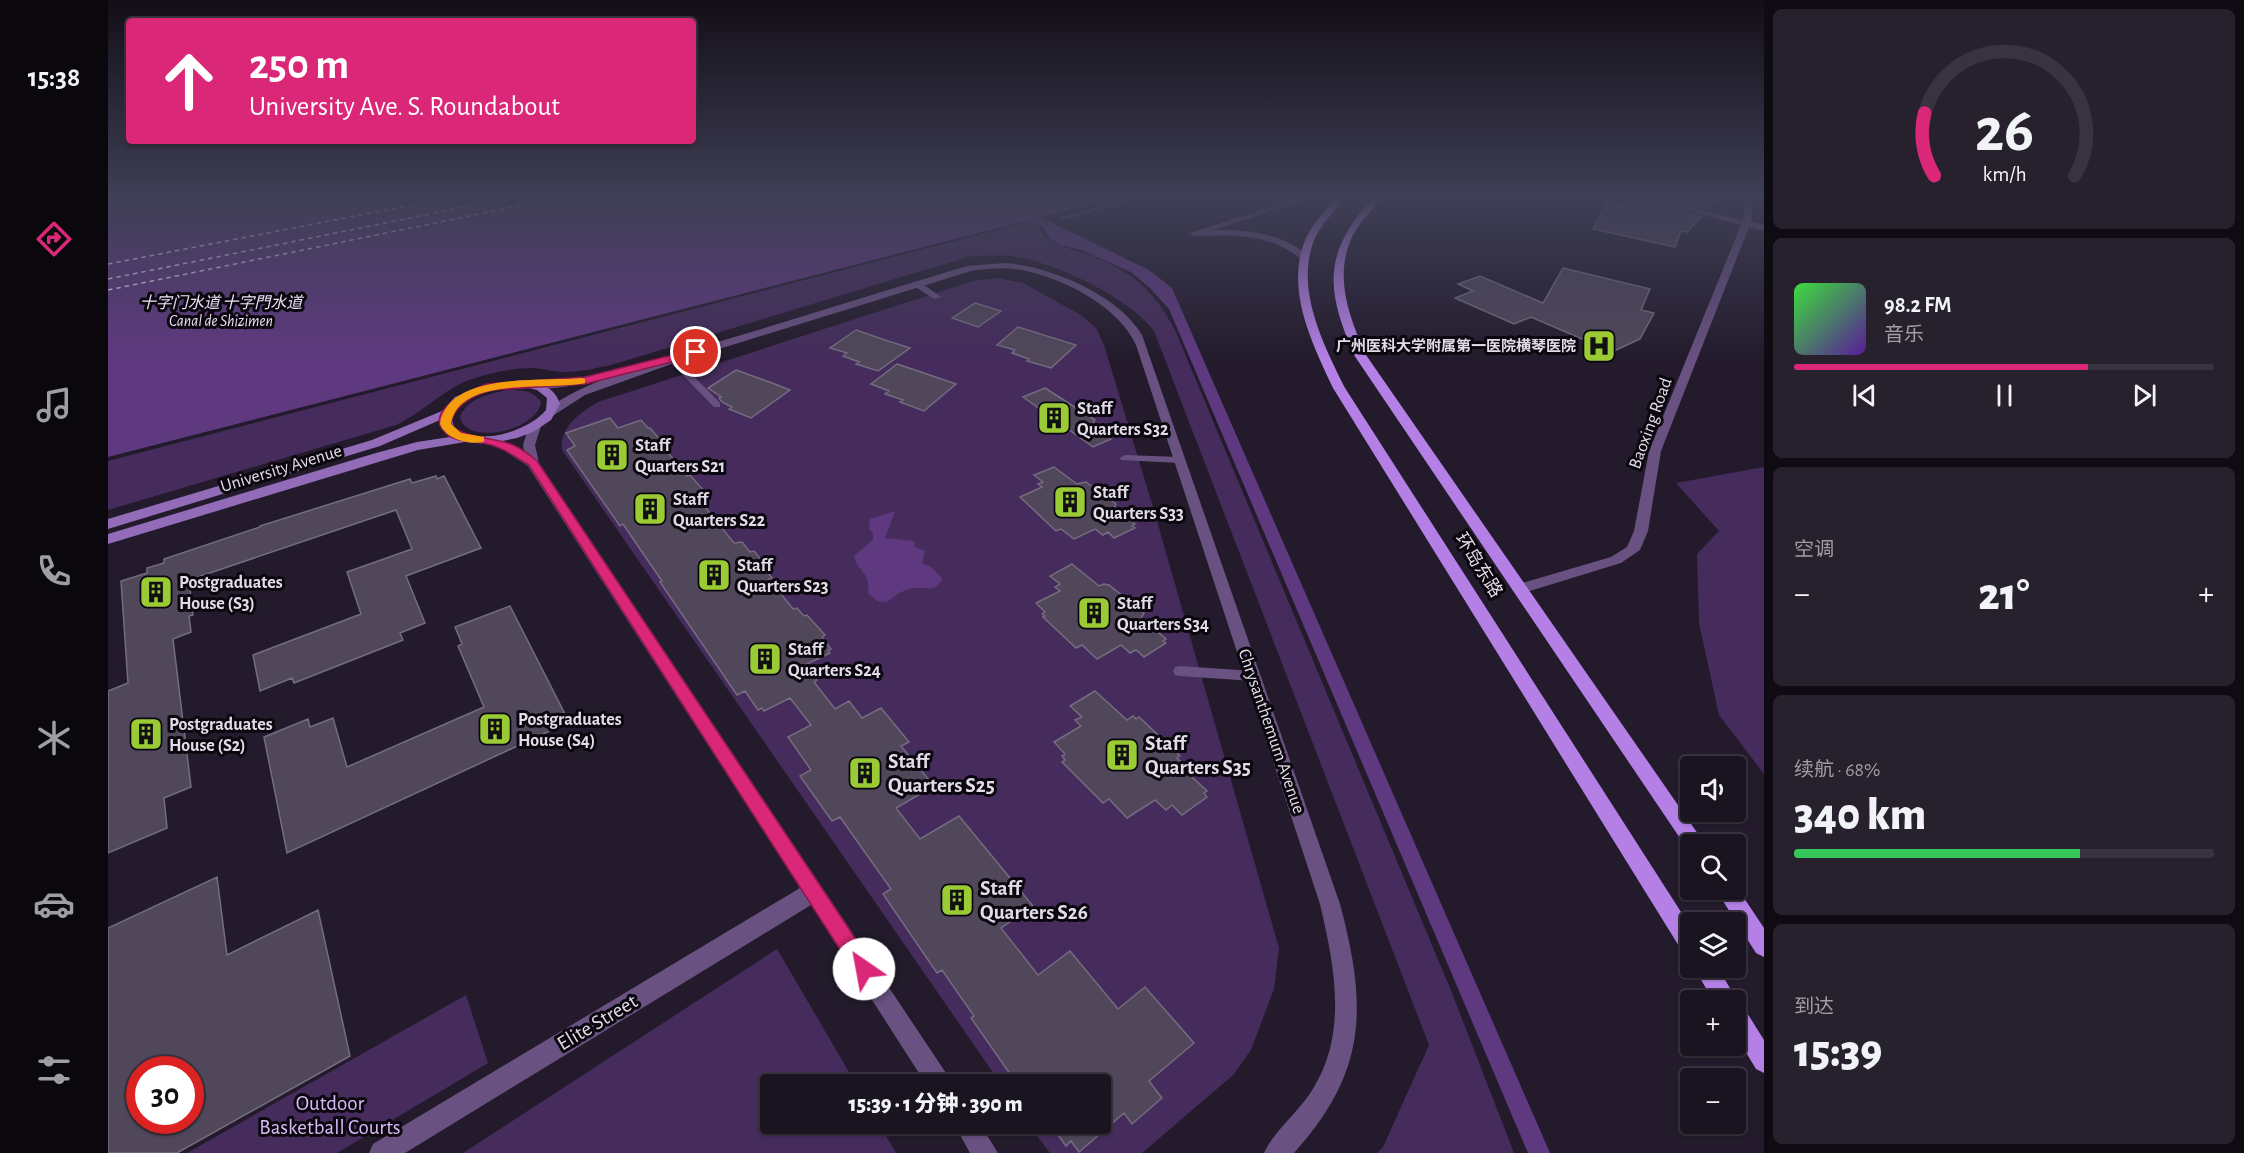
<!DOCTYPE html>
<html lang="zh">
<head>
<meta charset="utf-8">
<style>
	:root { --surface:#1a1421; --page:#27212e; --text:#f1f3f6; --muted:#9f9ea5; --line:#38333f; --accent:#db2777 }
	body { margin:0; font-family:"Alegreya Sans","Noto Sans SC",sans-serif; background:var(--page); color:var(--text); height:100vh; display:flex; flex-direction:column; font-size:22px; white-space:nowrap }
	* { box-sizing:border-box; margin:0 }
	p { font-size:20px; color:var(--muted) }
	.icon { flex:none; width:33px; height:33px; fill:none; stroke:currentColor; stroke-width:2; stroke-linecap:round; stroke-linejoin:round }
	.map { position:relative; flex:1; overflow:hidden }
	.panel { display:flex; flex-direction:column; gap:9px; padding:9px; background:#0e0b12; width:480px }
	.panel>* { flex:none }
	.top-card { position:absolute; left:18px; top:18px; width:570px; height:126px; border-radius:6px; box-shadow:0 2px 4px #0004,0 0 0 2px var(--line); background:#db2777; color:#fff; overflow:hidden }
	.tools { position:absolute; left:1572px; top:756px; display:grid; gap:12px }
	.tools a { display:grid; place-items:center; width:66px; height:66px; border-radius:6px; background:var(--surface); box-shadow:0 2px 4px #0004,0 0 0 2px var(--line); font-size:30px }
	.speed { position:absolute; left:18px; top:1056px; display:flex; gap:12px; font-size:30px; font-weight:700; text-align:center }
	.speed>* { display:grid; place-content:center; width:78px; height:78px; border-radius:50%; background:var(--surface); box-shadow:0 2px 4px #0004,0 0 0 2px var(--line); line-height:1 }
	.speed .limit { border:9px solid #d22; background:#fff; color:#111 }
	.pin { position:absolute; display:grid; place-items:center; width:51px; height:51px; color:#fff; margin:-26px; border:3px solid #fff; border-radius:50%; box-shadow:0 2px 6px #0007 }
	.me { position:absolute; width:66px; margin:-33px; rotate:327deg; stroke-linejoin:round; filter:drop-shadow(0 0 4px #0008) }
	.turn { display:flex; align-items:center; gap:21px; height:126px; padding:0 24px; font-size:27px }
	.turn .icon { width:78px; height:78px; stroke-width:2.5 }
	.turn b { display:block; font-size:42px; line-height:51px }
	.big { font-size:45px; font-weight:800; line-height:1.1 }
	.panel .widget { flex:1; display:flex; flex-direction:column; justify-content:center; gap:9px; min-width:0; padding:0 21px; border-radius:9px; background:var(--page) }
	.panel .dial { align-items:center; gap:0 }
	.dial svg { height:156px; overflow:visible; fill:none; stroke:var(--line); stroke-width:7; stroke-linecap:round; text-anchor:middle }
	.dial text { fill:var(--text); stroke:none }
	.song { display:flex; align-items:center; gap:18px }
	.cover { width:72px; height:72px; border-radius:9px; background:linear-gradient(135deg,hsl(120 70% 55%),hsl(270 70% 35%)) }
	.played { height:6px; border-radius:3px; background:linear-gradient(90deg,var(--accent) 70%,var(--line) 70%) }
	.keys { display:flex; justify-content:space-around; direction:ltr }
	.heat { display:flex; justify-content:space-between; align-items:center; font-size:33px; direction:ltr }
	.charge { height:9px; border-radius:4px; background:linear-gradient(90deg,#34c759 68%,var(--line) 0) }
	.trip { position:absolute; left:652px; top:1074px; width:351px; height:60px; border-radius:6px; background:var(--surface); box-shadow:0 2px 4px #0004,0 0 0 2px var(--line); font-weight:800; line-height:60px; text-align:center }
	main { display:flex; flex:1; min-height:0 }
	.tabs { display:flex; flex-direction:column; width:108px; justify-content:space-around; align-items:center; background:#0a080d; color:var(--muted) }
	.tabs .icon { width:42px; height:42px }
	.tabs .selected { color:var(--accent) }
	.tabs b { font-size:27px; color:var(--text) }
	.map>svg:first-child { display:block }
	.green { fill:#452c5c }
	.water { fill:#5f3980 }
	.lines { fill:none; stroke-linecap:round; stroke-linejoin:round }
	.ferry { stroke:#e9dff4; stroke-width:1.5; stroke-dasharray:4.5 4; stroke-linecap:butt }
	.building { fill:#50475a; stroke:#756c80; stroke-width:1.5; fill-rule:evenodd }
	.lane { fill:#695181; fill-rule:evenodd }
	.street { fill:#695181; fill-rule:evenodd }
	.secondary { fill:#936cb9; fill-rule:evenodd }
	.primary { fill:#b480e5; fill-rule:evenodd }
	.route { fill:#db2777; stroke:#8e194d; stroke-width:1.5 }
	.slow { fill:#f59e0b }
	.labels { text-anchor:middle; stroke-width:6; stroke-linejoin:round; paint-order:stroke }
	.far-poi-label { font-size:15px; font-weight:bold; fill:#e1dce8; stroke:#0b070e; text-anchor:end }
	.far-water-label { font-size:16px; font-style:italic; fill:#e9dff4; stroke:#0b070e }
	.poi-label { font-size:18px; font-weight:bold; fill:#e1dce8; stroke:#0b070e; text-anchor:start }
	.street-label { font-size:18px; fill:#e1dce8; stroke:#0b070e }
	.near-poi-label { font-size:21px; font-weight:bold; fill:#e1dce8; stroke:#0b070e; text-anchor:start }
	.near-street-label { font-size:21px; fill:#e1dce8; stroke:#0b070e }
	.near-park-label { font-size:21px; fill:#d7baf7; stroke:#0b070e }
</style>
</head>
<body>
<main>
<nav class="tabs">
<b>15:38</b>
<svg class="icon selected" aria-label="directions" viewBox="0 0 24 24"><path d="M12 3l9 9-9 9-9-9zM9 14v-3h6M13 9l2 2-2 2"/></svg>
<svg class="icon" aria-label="music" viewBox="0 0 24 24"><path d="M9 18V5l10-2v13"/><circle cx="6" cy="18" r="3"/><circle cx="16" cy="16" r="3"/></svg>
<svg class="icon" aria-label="phone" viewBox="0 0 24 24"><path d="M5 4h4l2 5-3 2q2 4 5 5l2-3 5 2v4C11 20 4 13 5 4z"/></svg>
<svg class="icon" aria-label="climate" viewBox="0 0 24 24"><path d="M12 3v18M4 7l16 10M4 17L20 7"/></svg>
<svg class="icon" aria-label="car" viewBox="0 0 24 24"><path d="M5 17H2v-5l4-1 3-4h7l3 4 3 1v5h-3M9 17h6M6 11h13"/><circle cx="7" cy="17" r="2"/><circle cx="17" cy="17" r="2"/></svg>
<svg class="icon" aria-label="filters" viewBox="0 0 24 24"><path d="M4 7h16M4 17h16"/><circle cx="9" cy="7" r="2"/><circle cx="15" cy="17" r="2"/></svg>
</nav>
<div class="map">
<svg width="1656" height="1153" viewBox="0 0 1656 1153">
	<rect width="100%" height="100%" fill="#231b2c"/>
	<path class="green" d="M920,222L932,226V230C944,247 962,248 981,255C1024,271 1046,290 1067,330L1344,993L1406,1153H1269L1275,1147L1321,1045L1046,331C1022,299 954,266 914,258C898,254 880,256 863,256L503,365C488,368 473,372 458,372C447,372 437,369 426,368C406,368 386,372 367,378C337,387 316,412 288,425L0,510V461Z
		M889,278L915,283L973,315L988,328L996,345L1045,507L1171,948L1166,989L1143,1050L1125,1075L1034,1153H942L920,1124H993V1084H893L454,450C451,427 472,413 490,402L865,281Z
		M399,390C412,390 425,390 433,402C430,431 356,447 352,416C361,398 380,394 399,390Z
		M1656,467V774L1611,715L1591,623L1589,554L1611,531L1568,483Z
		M669,949L748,1084H663V1124H771L788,1153H355Z
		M358,995L380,1063L229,1153H79Z"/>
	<path class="water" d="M0,198H1005L932,217L1041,270L1064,288L1442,1153H1420L1061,309L1042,288L1023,272L973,250L952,245L942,239L934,226L917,221L0,457Z
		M787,511L777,538L806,541L807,547L817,551L814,563L823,567L835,579L828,587C819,590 808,586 798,590C781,596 779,612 760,593C763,572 750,573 746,556L765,540V534L761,529L762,519Z"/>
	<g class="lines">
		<path class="ferry" d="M0,264L340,198
			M0,279L401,198
			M0,290L449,198"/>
	</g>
	<path class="building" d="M1518,198H1529L1593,217L1579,232L1573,231L1567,247L1485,229L1500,202L1517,206Z
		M1557,198H1610L1600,209Z
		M1455,268L1542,289L1533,310L1546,313L1532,339L1504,352L1423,317L1406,324L1347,298L1365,291L1350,284L1372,276L1435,303Z
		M867,303L893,311L870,327L844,318Z
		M910,327L968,345L943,368L919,361L921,359L904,353L907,350L889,345Z
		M748,330L774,339L802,348L770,371L748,364L751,362L735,356L739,353L722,348Z
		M789,364L813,372L848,384L816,411L792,402L795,400L777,394L781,391L763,384Z
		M628,370L664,383L682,390L643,418L621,409L624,407L614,402L611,398L613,397L600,388Z
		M937,388L987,420L985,423L1003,436L1001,437L1003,439L985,447L915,397Z
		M502,418L510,428L533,420L540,428H542L554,442L552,443L579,476L582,475L598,493L594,494L597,498L594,499L597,502L594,503L626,543L634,542L642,552L646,551L662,570L659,572L664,578L661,579L685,609L689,608L696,616L699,615L717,635L714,637L723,649L720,651L722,653L697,665L709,680L706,682L727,709L741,701L754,718L773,708L801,742L793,746L826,786L788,808L812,839L851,816L925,906L893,928L930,975L962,951L1010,1009L1037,987L1086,1043L1041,1081L1054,1098L1024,1124L1016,1113L971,1152L963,1141L958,1146L942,1124H993V1084H909L863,1018L866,1016L834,970L829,973L775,894L783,889L732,817L724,821L692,776L703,770L680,737L703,725L682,698L656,711L654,708L650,710L637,691L629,695L552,582L554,581L534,552L515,524L512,526L459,450L467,446L458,433Z
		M946,467L969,484L978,482L1008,504L1006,509L1027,524L1024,526L1027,528L1006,538L1000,532L995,535L987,529L966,539L953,529L948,531L912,497L934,487L930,484L935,482L926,475Z
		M328,476L329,479L336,476L373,548L298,576L317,623L292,633L295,640L186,683L184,678L152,691L145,655L253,614L239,572L304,549L288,510L81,580L85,615L81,616L83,632L65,639L83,787L56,798L59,828L0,853V691L20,683L13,581L39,573V568L56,563V559L152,527V526L302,479L304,483Z
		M964,564L991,586L996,584L1001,585L1036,613L1033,618L1058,639L1055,641L1058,643L1036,657L1028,650L1022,653L1013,645L989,659L974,645L968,648L935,617L937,616L934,614L937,612L928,603L952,591L947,587L952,584L942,576Z
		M402,606L461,722L179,853L156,737L200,719L202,727L225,718L239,767L376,707L350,646L354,644L347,627Z
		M987,691L1019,720L1025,716L1028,719L1031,717L1072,756L1069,758L1072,761L1069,763L1099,791L1096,793L1099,797L1074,815L1064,805L1058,810L1047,800L1019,818L1001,799L995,803L954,762L957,760L954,756L957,754L946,742L973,726L967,720L974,717L962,706Z
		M109,877L119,955L210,910L242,1056L69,1153H0V928ZM32,1070H82V1120H32Z"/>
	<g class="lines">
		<path class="lane" d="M1021,198H1033L955,220L952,218Z
			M806,282H812L833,297L826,299L806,286Z
			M565,357L568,358L612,403V407H606L562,362V358Z
			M1017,455L1071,457L1076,460L1071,463L1013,460L1012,458Z
			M1072,666L1145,671L1150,672L1152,676L1150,680L1145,681L1072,676L1067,675L1065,671L1067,667Z"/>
		<path class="street" d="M1191,198H1205L1105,230C1140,230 1172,232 1199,255V259H1193C1161,233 1125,235 1086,236L1082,233Z
			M1531,198H1546L1634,220L1639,198H1647L1643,222L1656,225V231L1641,227L1553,451L1540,531L1532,550L1513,563L1412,594L1407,593L1404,589L1407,585L1503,557L1519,547L1526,531L1541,451L1633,225Z
			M897,263C941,266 1010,294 1034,335L1232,904C1259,1006 1260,1071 1186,1153H1156C1165,1132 1193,1110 1206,1087C1240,1031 1226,964 1212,904L1028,345C1011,307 958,280 919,271C901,267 882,268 863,271L569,362L477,395L443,417L437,413C461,382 597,346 640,333C713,311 786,288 859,266Z
			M494,373L500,376L498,378C481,382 433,395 420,384L426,381L461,380Z
			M427,422L433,426L427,445L431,463L840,1076L844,1084H818L703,905L297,1153H261L265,1144L692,888L420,466L397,451L373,440L379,436C392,440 405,444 416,451L415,445L421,426Z
			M846,1124H872L890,1153H862Z"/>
		<path class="secondary" d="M413,380C429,382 447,386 452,404L443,420L425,432L409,438L379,444L357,442L310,450L0,544V534L268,453L309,442L342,437L335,429L332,420L272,446L0,529V519L264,440L334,411L347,397L360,392ZM413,386L429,390L439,398L438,410C421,431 368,448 346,427L343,416C355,394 390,389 413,386Z"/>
		<path class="primary" d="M1228,198H1237C1225,213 1212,225 1205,243C1188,292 1216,345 1237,388L1582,926V954L1574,951L1225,388C1205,345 1178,292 1196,243C1203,225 1216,212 1228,198Z
			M1265,198H1274C1264,210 1253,221 1245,235C1225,275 1241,317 1258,355L1597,844H1582V851L1580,850L1246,355C1218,290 1214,253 1265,198Z
			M1628,886L1656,928V957L1648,953L1608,890H1628Z
			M1586,968H1610L1629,1000L1628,1004V1000H1605Z
			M1628,1005L1636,1008L1656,1040V1073L1648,1069L1628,1036Z"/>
	</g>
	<linearGradient id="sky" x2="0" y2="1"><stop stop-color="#130f18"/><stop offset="0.55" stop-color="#3f3f56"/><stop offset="1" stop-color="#3f3f56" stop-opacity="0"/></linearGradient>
	<rect width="1656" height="360" fill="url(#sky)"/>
	<path class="route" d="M588,349L593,352L591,355L477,384L384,390C366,395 346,404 343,424C352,438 388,437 405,445C414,449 422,455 429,461L763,962L766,969L763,976L756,979L749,976L421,465C406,456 393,446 375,443C365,441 352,442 343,437C308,415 360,390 379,384L477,377Z"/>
	<path class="slow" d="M474,378L477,379V383C443,391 350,375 343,424L353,433L376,437V442C360,445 338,439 332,424C340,371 435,382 474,378Z"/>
	<defs>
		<symbol id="hospital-square" viewBox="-11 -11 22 22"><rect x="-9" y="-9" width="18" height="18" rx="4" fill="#9acb34" stroke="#0b070e"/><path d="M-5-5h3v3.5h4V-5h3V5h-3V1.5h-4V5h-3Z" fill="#111"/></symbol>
		<symbol id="building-square" viewBox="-11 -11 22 22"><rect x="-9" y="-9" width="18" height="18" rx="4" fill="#9acb34" stroke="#0b070e"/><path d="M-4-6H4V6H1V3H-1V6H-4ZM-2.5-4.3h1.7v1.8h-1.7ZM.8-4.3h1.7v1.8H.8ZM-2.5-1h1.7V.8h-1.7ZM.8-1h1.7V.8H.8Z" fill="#111"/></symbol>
	</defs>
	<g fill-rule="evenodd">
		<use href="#hospital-square" x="1472" y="327" width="38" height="38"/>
		<use href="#building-square" x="927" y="399" width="38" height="38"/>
		<use href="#building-square" x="485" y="436" width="38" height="38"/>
		<use href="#building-square" x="943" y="483" width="38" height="38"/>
		<use href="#building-square" x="523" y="490" width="38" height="38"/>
		<use href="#building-square" x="587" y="556" width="38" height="38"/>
		<use href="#building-square" x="29" y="573" width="38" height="38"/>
		<use href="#building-square" x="967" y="594" width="38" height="38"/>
		<use href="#building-square" x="638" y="640" width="38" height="38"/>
		<use href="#building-square" x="368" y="710" width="38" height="38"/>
		<use href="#building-square" x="19" y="715" width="38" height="38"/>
		<use href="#building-square" x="995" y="736" width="38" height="38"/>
		<use href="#building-square" x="738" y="754" width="38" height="38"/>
		<use href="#building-square" x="830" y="881" width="38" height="38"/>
	</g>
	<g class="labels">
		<g class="far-poi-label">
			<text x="1468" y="351">广州医科大学附属第一医院横琴医院</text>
		</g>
		<g class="far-water-label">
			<text x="113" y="308">十字门水道 十字門水道<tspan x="113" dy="18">Canal de Shizimen</tspan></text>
		</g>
		<g class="poi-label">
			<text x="969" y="414">Staff<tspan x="969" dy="21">Quarters S32</tspan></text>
			<text x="527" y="451">Staff<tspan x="527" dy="21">Quarters S21</tspan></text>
			<text x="985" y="498">Staff<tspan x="985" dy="21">Quarters S33</tspan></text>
			<text x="565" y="505">Staff<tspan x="565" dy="21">Quarters S22</tspan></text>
			<text x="629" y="571">Staff<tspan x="629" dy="21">Quarters S23</tspan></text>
			<text x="71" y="588">Postgraduates<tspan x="71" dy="21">House (S3)</tspan></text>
			<text x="1009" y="609">Staff<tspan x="1009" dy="21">Quarters S34</tspan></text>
			<text x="680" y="655">Staff<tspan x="680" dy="21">Quarters S24</tspan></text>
			<text x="410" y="725">Postgraduates<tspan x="410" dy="21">House (S4)</tspan></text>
			<text x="61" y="730">Postgraduates<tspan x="61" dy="21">House (S2)</tspan></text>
		</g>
		<g class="street-label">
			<text transform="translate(1542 423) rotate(-70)" y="6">Baoxing Road</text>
			<text transform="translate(173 468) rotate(-17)" y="6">University Avenue</text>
			<text transform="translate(1371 565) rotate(58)" y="6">环岛东路</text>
			<text transform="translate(1164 731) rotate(71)" y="6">Chrysanthemum Avenue</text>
		</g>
		<g class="near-poi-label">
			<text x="1037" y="750">Staff<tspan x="1037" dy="24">Quarters S35</tspan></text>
			<text x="780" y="768">Staff<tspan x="780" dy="24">Quarters S25</tspan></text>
			<text x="872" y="895">Staff<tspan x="872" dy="24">Quarters S26</tspan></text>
		</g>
		<g class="near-street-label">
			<text transform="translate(489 1022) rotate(-31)" y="7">Elite Street</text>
		</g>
		<g class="near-park-label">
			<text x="222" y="1110">Outdoor<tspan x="222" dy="24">Basketball Courts</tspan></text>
		</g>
	</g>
</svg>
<div class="tools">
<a><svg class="icon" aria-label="sound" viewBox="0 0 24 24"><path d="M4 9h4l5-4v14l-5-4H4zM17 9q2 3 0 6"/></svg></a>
<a><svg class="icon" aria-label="search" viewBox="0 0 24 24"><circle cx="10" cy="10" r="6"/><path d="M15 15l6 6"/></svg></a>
<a><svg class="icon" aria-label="layers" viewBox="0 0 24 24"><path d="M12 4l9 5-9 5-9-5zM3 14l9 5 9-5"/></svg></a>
<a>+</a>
<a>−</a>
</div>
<div class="speed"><div class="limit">30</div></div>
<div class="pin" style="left:588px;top:352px;background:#d93025"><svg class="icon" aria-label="arrive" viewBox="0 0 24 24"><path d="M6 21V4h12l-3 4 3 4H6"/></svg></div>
<svg class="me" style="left:756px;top:969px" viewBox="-20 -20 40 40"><circle r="19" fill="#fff"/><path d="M0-13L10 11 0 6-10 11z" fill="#db2777"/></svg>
<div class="trip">15:39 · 1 分钟 · 390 m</div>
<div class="top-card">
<div class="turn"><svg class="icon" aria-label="ahead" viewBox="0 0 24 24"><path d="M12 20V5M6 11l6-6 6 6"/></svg><div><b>250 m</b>University Ave. S. Roundabout</div></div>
</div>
</div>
<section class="panel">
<div class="widget dial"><svg viewBox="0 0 100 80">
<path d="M14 69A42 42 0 1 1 86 69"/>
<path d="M14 69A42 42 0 0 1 9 37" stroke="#db2777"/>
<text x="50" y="56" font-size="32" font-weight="700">26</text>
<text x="50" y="72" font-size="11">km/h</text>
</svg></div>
<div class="widget">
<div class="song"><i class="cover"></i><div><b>98.2 FM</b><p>音乐</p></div></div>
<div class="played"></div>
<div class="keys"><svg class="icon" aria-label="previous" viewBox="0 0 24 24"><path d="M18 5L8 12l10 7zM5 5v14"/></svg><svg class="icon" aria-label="pause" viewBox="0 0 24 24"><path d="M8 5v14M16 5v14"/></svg><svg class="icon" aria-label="next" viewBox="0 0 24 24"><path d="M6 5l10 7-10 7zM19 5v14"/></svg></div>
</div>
<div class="widget"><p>空调</p>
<div class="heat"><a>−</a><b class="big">21°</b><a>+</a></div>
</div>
<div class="widget"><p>续航 · 68%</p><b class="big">340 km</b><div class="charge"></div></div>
<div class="widget"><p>到达</p><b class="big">15:39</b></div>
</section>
</main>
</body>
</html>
